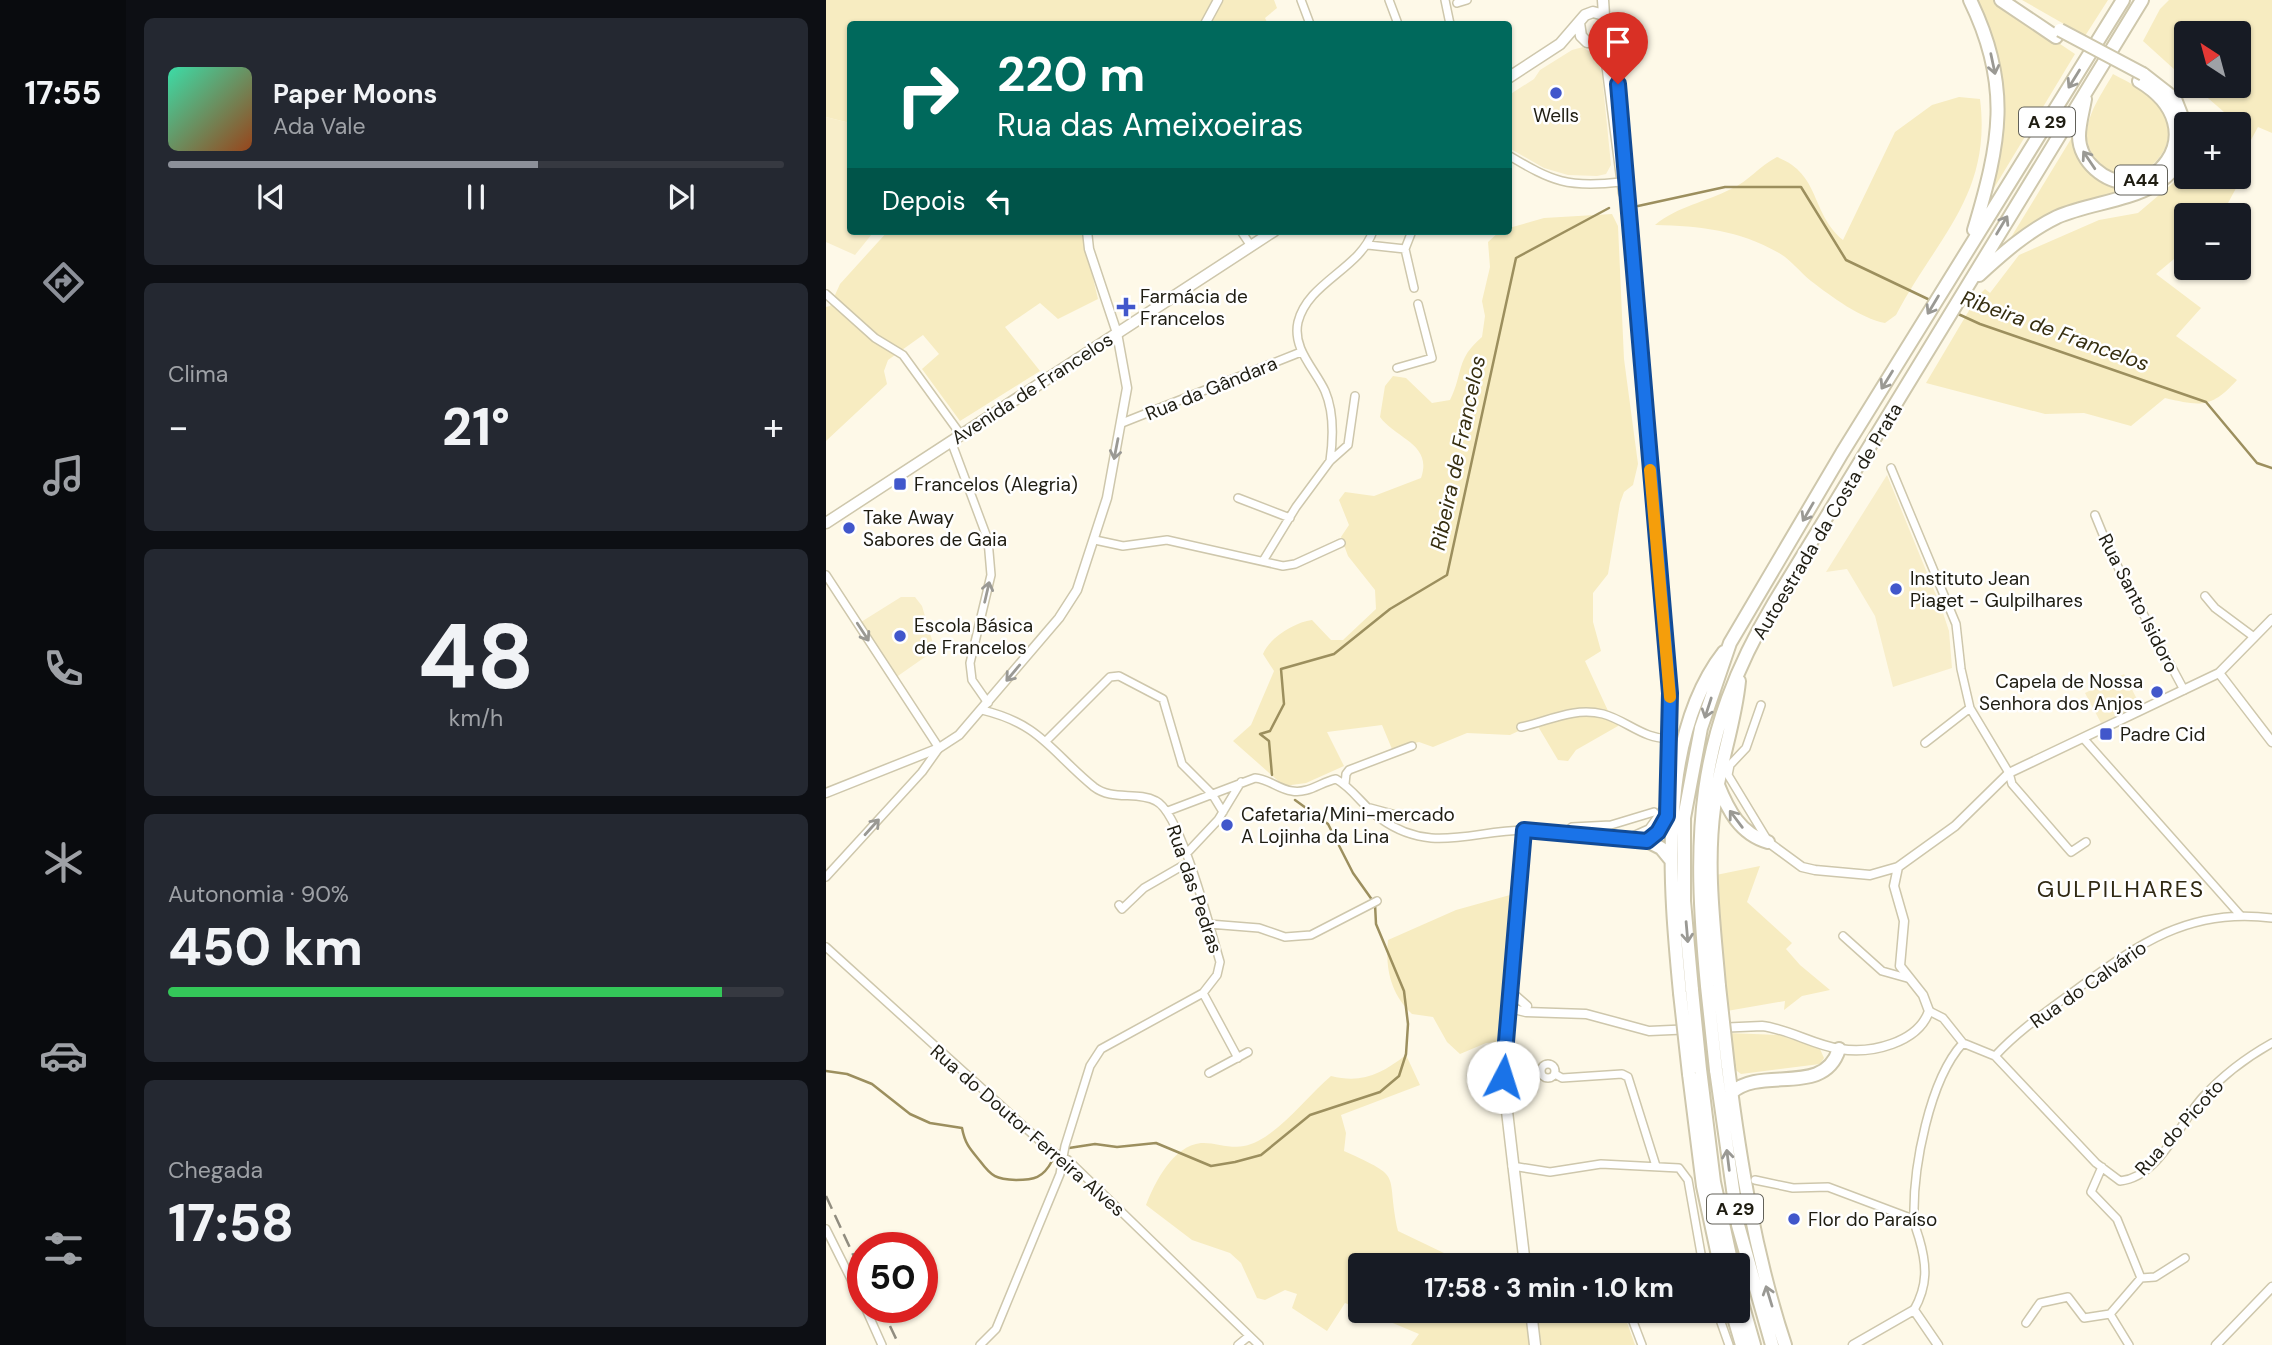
<!DOCTYPE html>
<html lang="pt">
<head>
<meta charset="utf-8">
<style>
	:root { --surface:#171b24; --page:#242831; --text:#f1f3f6; --muted:#9ea1a6; --line:#363941; --accent:#8c9099 }
	body { margin:0; font-family:"DM Sans",sans-serif; background:var(--page); color:var(--text); height:100vh; display:flex; flex-direction:column; font-size:26px; white-space:nowrap }
	* { box-sizing:border-box; margin:0 }
	p { font-size:23px; color:var(--muted) }
	.icon { flex:none; width:38px; height:38px; fill:none; stroke:currentColor; stroke-width:2; stroke-linecap:round; stroke-linejoin:round }
	.map { position:relative; flex:1; overflow:hidden }
	.panel { display:flex; flex-direction:column; gap:18px; padding:18px; background:#0d0f14; width:700px }
	.panel>* { flex:none }
	.banner { position:absolute; left:21px; top:21px; width:665px; height:214px; border-radius:7px; box-shadow:0 2px 5px #0004; background:#00695c; color:#fff; overflow:hidden }
	.needle { width:46px; rotate:324deg }
	.buttons { position:absolute; left:1348px; top:21px; display:grid; gap:14px }
	.buttons a { display:grid; place-items:center; width:77px; height:77px; border-radius:7px; background:var(--surface); box-shadow:0 2px 5px #0004; font-size:35px }
	.speed { position:absolute; left:21px; top:1232px; display:flex; gap:14px; font-size:35px; font-weight:700; text-align:center }
	.speed>* { display:grid; place-content:center; width:91px; height:91px; border-radius:50%; background:var(--surface); box-shadow:0 2px 5px #0004; line-height:1 }
	.speed .limit { border:10px solid #d22; background:#fff; color:#111 }
	.pin { position:absolute; display:grid; place-items:center; width:60px; height:60px; color:#fff; margin:-72px -30px; border-radius:50% 50% 50% 0; rotate:-45deg; box-shadow:0 0 7px #0007 }
	.pin .icon { rotate:45deg }
	.me { position:absolute; width:77px; margin:-38px; rotate:5deg; stroke-linejoin:round; filter:drop-shadow(0 0 5px #0008) }
	.turn { display:flex; align-items:center; gap:24px; height:147px; padding:0 35px; font-size:32px }
	.turn .icon { width:91px; height:91px; stroke-width:2.5 }
	.turn b { display:block; font-size:49px; line-height:60px }
	.then { display:flex; align-items:center; height:66px; padding:0 35px; background:#0003; gap:14px; font-size:26px }
	.big { font-size:52px; font-weight:800; line-height:1.1 }
	.panel .card { flex:1; display:flex; flex-direction:column; justify-content:center; gap:10px; min-width:0; padding:0 24px; border-radius:10px; background:var(--page) }
	.panel .dial { align-items:center; gap:0 }
	.dial b { font-size:91px; line-height:1 }
	.song { display:flex; align-items:center; gap:21px }
	.cover { width:84px; height:84px; border-radius:10px; background:linear-gradient(135deg,hsl(160 70% 55%),hsl(20 70% 35%)) }
	.played { height:7px; border-radius:4px; background:linear-gradient(90deg,var(--accent) 60%,var(--line) 60%) }
	.keys { display:flex; justify-content:space-around; direction:ltr }
	.heat { display:flex; justify-content:space-between; align-items:center; font-size:38px; direction:ltr }
	.charge { height:10px; border-radius:5px; background:linear-gradient(90deg,#34c759 90%,var(--line) 0) }
	.trip { position:absolute; left:522px; top:1253px; width:402px; height:70px; border-radius:7px; background:var(--surface); box-shadow:0 2px 5px #0004; font-weight:800; line-height:70px; text-align:center }
	main { display:flex; flex:1; min-height:0 }
	.menu { display:flex; flex-direction:column; width:126px; justify-content:space-around; align-items:center; background:#090b0e; color:var(--muted) }
	.menu .icon { width:49px; height:49px }
	.menu .current { color:var(--accent) }
	.menu b { font-size:32px; color:var(--text) }
	.map>svg:first-child { display:block }
	.built { fill:#f8eeca }
	.green { fill:#f7ecc1 }
	.lines { fill:none; stroke-linecap:round; stroke-linejoin:round }
	.stream { stroke:#9c8f5e; stroke-width:2.5 }
	.minor-casing { stroke:#cec7ac; stroke-width:10 }
	.tertiary-casing { stroke:#cec7ac; stroke-width:11 }
	.secondary-casing { stroke:#cec7ac; stroke-width:13 }
	.motorway-casing { stroke:#cec7ac; stroke-width:16 }
	.minor { stroke:#fff; stroke-width:7 }
	.tertiary { stroke:#fff; stroke-width:8 }
	.secondary { stroke:#fff; stroke-width:10 }
	.motorway { stroke:#fff; stroke-width:12 }
	.rail { stroke:#918d7f; stroke-width:2.5; stroke-dasharray:14 7; stroke-linecap:butt }
	.motorway-bridge-casing { stroke:#cec7ac; stroke-width:16; stroke-linecap:butt }
	.motorway-bridge { stroke:#fff; stroke-width:12 }
	.oneway { stroke:#9a9994 }
	.route-casing { stroke:#114b97; stroke-width:18 }
	.route { stroke:#1a73e8; stroke-width:12 }
	.slow { stroke:#f59e0b; stroke-width:12 }
	.poi-dot { fill:#4157cb; stroke:#fff; stroke-width:2.5 }
	.labels { text-anchor:middle; stroke-width:5; stroke-linejoin:round; paint-order:stroke }
	.shield { fill:#fff; stroke:#626159; stroke-width:2 }
	.shield-label { font-size:18px; font-weight:bold; fill:#1f1d12 }
	.poi-label { font-size:19px; fill:#1f1d12; stroke:#fff; text-anchor:start }
	.street-label { font-size:19px; fill:#1f1d12; stroke:#fff }
	.water-label { font-size:21px; font-style:italic; fill:#362e10; stroke:#fff }
	.quarter-label { font-size:23px; letter-spacing:2px; fill:#312a14; stroke:#fff }
</style>
</head>
<body>
<main>
<nav class="menu">
<b>17:55</b>
<svg class="icon current" aria-label="directions" viewBox="0 0 24 24"><path d="M12 3l9 9-9 9-9-9zM9 14v-3h6M13 9l2 2-2 2"/></svg>
<svg class="icon" aria-label="music" viewBox="0 0 24 24"><path d="M9 18V5l10-2v13"/><circle cx="6" cy="18" r="3"/><circle cx="16" cy="16" r="3"/></svg>
<svg class="icon" aria-label="phone" viewBox="0 0 24 24"><path d="M5 4h4l2 5-3 2q2 4 5 5l2-3 5 2v4C11 20 4 13 5 4z"/></svg>
<svg class="icon" aria-label="climate" viewBox="0 0 24 24"><path d="M12 3v18M4 7l16 10M4 17L20 7"/></svg>
<svg class="icon" aria-label="car" viewBox="0 0 24 24"><path d="M5 17H2v-5l4-1 3-4h7l3 4 3 1v5h-3M9 17h6M6 11h13"/><circle cx="7" cy="17" r="2"/><circle cx="17" cy="17" r="2"/></svg>
<svg class="icon" aria-label="filters" viewBox="0 0 24 24"><path d="M4 7h16M4 17h16"/><circle cx="9" cy="7" r="2"/><circle cx="15" cy="17" r="2"/></svg>
</nav>
<section class="panel">
<div class="card">
<div class="song"><i class="cover"></i><div><b>Paper Moons</b><p>Ada Vale</p></div></div>
<div class="played"></div>
<div class="keys"><svg class="icon" aria-label="previous" viewBox="0 0 24 24"><path d="M18 5L8 12l10 7zM5 5v14"/></svg><svg class="icon" aria-label="pause" viewBox="0 0 24 24"><path d="M8 5v14M16 5v14"/></svg><svg class="icon" aria-label="next" viewBox="0 0 24 24"><path d="M6 5l10 7-10 7zM19 5v14"/></svg></div>
</div>
<div class="card"><p>Clima</p>
<div class="heat"><a>−</a><b class="big">21°</b><a>+</a></div>
</div>
<div class="card dial"><b>48</b><p>km/h</p></div>
<div class="card"><p>Autonomia · 90%</p><b class="big">450 km</b><div class="charge"></div></div>
<div class="card"><p>Chegada</p><b class="big">17:58</b></div>
</section>
<div class="map">
<svg width="1446" height="1345" viewBox="0 0 1446 1345">
	<rect width="100%" height="100%" fill="#fef9e8"/>
	<path class="built" d="M757,47L771,57L776,75L785,165L780,174L771,176L742,175L718,168L683,148V95L708,79L714,70L746,50Z
		M0,117L24,123V231H62L46,234L29,255L0,242Z
		M1061,475L1115,607L1123,631L1126,668L1067,687L1049,616L1021,569L1000,572Z
		M75,597H89L96,606L109,650L69,678L35,622Z
		M1298,674L1314,705L1275,723L1259,693Z"/>
	<path class="green" d="M0,0H448L451,8L439,18L442,24H24V123L0,117Z
		M1148,0H1168L1249,54L1165,193L1175,144L1176,118Z
		M1196,0H1282L1259,36Z
		M1343,0H1446V133L1432,127L1419,151L1415,179L1402,203V215H1360V249L1330,274L1375,308L1350,336L1411,380C1385,409 1374,406 1339,398L1305,426L1258,413L1219,414L1100,383L1151,297L1159,289L1164,293L1193,255L1273,220L1312,213L1360,172V177H1412V124H1404L1398,112L1368,86H1412V33H1360V80L1317,41L1334,9Z
		M1287,74C1304,83 1323,92 1335,108C1363,149 1307,198 1273,162C1266,155 1260,144 1261,133C1262,112 1277,92 1287,74Z
		M1133,97L1154,99C1166,195 1111,237 1070,315L1059,323C1034,318 1006,297 985,281C974,272 965,260 953,253C913,230 874,226 829,225C852,206 880,202 905,189C923,181 933,166 951,157C995,174 984,212 1017,240L1069,132L1106,105Z
		M1248,134C1255,169 1272,190 1310,186L1248,205L1184,239Z
		M786,214L792,226L798,359L812,464L807,485L798,492L794,503L782,574L767,593V622L775,651L759,661L783,713L793,719L792,726L750,750L742,761L732,760L710,723L684,735L641,733L607,747L593,742L566,749L556,725L501,732L518,766L480,783L458,786L407,741L425,725L448,671L437,654C443,638 469,622 486,620L505,640H517L550,609L549,590L522,556L515,537L523,525L513,500L519,492L548,496L595,478C607,444 570,439 554,417L559,386L567,376L580,378L606,403L624,400C638,372 629,360 656,337L659,316L656,301L664,267L662,242L674,231H682L683,228L718,218Z
		M62,231H256L272,299L232,319L214,303L179,327L214,371L134,421L96,369L113,354L97,335L62,360L58,371L61,384L0,441V307L4,306L14,284Z
		M934,866L921,902L966,943L960,949L974,965L1004,990L976,996L958,1010L959,1001L901,1011L890,909V875Z
		M684,895L680,976L671,1042L660,1043L634,1054L621,1042L607,1017L586,1014C565,994 559,969 562,940L630,910Z
		M902,1033L953,1035L994,1049L998,1058L994,1064L915,1074L907,1068Z
		M580,1055L594,1085L515,1115L520,1133L518,1151C580,1179 559,1171 572,1231L643,1265H534V1309L519,1303L501,1331L466,1308L471,1294L459,1290L439,1300L431,1298L415,1263L404,1253L366,1240L320,1205C329,1182 347,1146 375,1143C388,1142 404,1149 418,1146C449,1140 481,1096 505,1076C536,1084 555,1074 580,1055Z
		M538,1311H797L809,1345H585L593,1334Z"/>
	<g class="lines">
		<path class="stream" d="M812,206L899,187H975L1020,260L1106,301
			M1130,313L1154,324L1380,402L1431,463L1446,468
			M446,775L443,741L434,734L444,731L458,704L455,669L508,654L564,609L621,575L690,258L783,208
			M0,1071L21,1074L46,1084L84,1114L104,1123L136,1128C139,1144 144,1149 154,1161C166,1177 170,1179 190,1180C208,1180 217,1178 226,1161
			M243,1148L269,1144L291,1147L330,1143L385,1166L409,1162L435,1155L484,1115L554,1092L573,1076L580,1054L582,1024L578,991L550,924L549,904L527,873L502,824L469,800"/>
		<defs>
			<path id="minor" d="M475,0L484,24
				M563,0L572,24
				M619,0L624,24
				M631,3L641,0
				M682,155C727,182 742,188 795,182
				M415,231L425,246
				M542,245L579,249L586,231
				M579,249L588,288
				M0,294L49,338L77,355L135,435
				M571,368L606,358L592,304
				M296,423L475,352
				M125,441L162,540L165,575L144,663L146,680L162,703
				M504,461C507,440 508,412 499,391C489,369 466,349 472,322C482,282 534,269 547,231
				M1065,468L1130,624L1135,669L1144,708L1183,773L1186,784L1245,852L1260,842
				M412,498L464,518
				M1269,515L1285,554L1358,690
				M269,540L297,546L341,540L457,566L469,564L515,543
				M437,561L470,507L504,461L522,445L529,396
				M0,575L113,748L96,772L0,877
				M1379,596L1389,608L1428,637
				M935,705L920,748L904,765L902,775L942,841
				M695,727C723,721 747,707 777,714C800,720 820,741 844,738
				M1257,738L1415,916
				M220,741L284,677L293,676L337,699L356,764L386,794L397,812
				M1099,743L1144,708
				M519,784L520,774L523,770L586,746
				M544,808L581,818
				M342,811L429,778C443,779 452,789 466,791C482,794 495,782 510,779C528,789 538,808 555,819C604,854 645,831 698,830
				M739,833L746,827L785,825L828,812
				M360,854L392,820L415,782
				M293,905L296,909L318,888L363,862
				M383,924L433,928L459,937L485,935L551,901
				M1017,936L1056,971L1081,978
				M0,947L225,1151L242,1160L433,1345
				M377,993L412,1058
				M1103,1011L1117,1018L1137,1043
				M1137,1043L1169,1056L1270,1163L1294,1181C1334,1177 1353,1123 1377,1097C1396,1076 1421,1057 1446,1043
				M1169,1056C1192,1031 1220,1012 1247,992C1311,945 1362,907 1446,918
				M715 1071a7 7 0 1 1 14 0a7 7 0 1 1-14 0Z
				M383,1073L422,1052
				M729,1074L736,1078L796,1074L802,1077L830,1166
				M686,1166L724,1172L775,1164L853,1168L862,1180L877,1265
				M1276,1167L1265,1192L1291,1219L1315,1278L1284,1314L1303,1345
				M929,1180L967,1188L1002,1187L1087,1219
				M0,1229L37,1303
				M789,1260L790,1265
				M1315,1278L1329,1277L1359,1258
				M39,1307L56,1345
				M1088,1310C1102,1285 1101,1265 1093,1238C1091,1232 1088,1224 1088,1217C1087,1168 1103,1080 1137,1043
				M803,1311L816,1345
				M891,1311L903,1345
				M1200,1323L1214,1303L1242,1297L1258,1318L1284,1314
				M154,1345L170,1329L234,1174L239,1146L264,1066L275,1049L377,993L391,975L394,962C385,932 355,813 330,801C311,791 286,801 268,787C225,752 215,724 156,710
				M412,1345L423,1336"/>
			<path id="tertiary" d="M379,24L392,0
				M1393,673L1446,742
				M0,793L113,748L133,735L233,618L251,590L281,498L301,388L291,333L263,249L261,231
				M942,842L976,867L989,870L1044,875L1072,867L1129,826L1183,773L1393,673L1446,619
				M685,992L701,1006
				M684,1008L700,1012L760,1014L823,1031L936,1026C963,1029 987,1045 1014,1049C1045,1054 1092,1043 1103,1011L1097,995L1074,966L1078,921L1068,886L1072,867
				M1027,1345L1088,1310L1112,1345
				M1390,1345L1446,1287"/>
			<path id="secondary" d="M753,23L755,36L761,42L778,40L784,28L778,15L777,0
				M770,43L781,63L798,193
				M682,78L734,44L759,15L767,12L778,15
				M0,523L448,231
				M804,839L824,830L839,809
				M699,1265L677,1077L698,830L821,841L832,832L841,816L844,693L802,180L783,33
				M705,1311L709,1345"/>
			<path id="motorway" d="M1144,0C1186,86 1174,143 1148,230
				M1175,0L1230,37
				M1317,74L1349,99L1360,127
				M1259,99C1257,111 1253,124 1253,136C1253,149 1260,161 1269,169C1321,215 1395,130 1313,81
				M1153,275C1177,253 1202,231 1231,217C1276,197 1348,201 1360,142
				M892,785C902,810 914,834 942,842
				M821,841L835,848L844,859
				M881,986C867,836 868,738 948,603L1316,0
				M893,986C888,927 880,867 888,808C893,765 909,724 913,681
				M866,990L858,901V818L875,728L904,643L1016,453L1297,0
				M854,993C844,889 830,739 898,652
				M902,1067C914,1162 929,1254 959,1345
				M874,1069L888,1182L906,1265
				M890,1070L912,1225L946,1345
				M863,1074L877,1186L894,1265
				M905,1093C935,1065 998,1098 1013,1049
				M912,1289L928,1345
				M906,1311L916,1345"/>
		</defs>
		<use href="#minor" class="minor-casing"/>
		<use href="#tertiary" class="tertiary-casing"/>
		<use href="#secondary" class="secondary-casing"/>
		<use href="#motorway" class="motorway-casing"/>
		<use href="#minor" class="minor"/>
		<use href="#tertiary" class="tertiary"/>
		<use href="#secondary" class="secondary"/>
		<use href="#motorway" class="motorway"/>
		<path class="rail" d="M0,1196L37,1276
			M55,1307L73,1345"/>
		<defs>
			<path id="motorway-bridge" d="M1234,30L1317,74
				M881,986L890,1070
				M893,986L902,1067
				M866,990L874,1069
				M854,993L863,1074"/>
		</defs>
		<use href="#motorway-bridge" class="motorway-bridge-casing"/>
		<use href="#motorway-bridge" class="motorway-bridge"/>
	</g>
	<defs><path id="oneway-shaft" d="M-6 0H5M1.5-3L5.5 0L1.5 3" fill="none" stroke-width="1.6" stroke-linecap="round" stroke-linejoin="round" transform="scale(1.75)"/></defs>
	<g class="oneway">
		<use href="#oneway-shaft" transform="translate(1167 64) rotate(78)"/>
		<use href="#oneway-shaft" transform="translate(1248 79) rotate(122)"/>
		<use href="#oneway-shaft" transform="translate(1263 160) rotate(-124)"/>
		<use href="#oneway-shaft" transform="translate(1176 225) rotate(-59)"/>
		<use href="#oneway-shaft" transform="translate(1107 305) rotate(121)"/>
		<use href="#oneway-shaft" transform="translate(1061 380) rotate(122)"/>
		<use href="#oneway-shaft" transform="translate(290 449) rotate(101)"/>
		<use href="#oneway-shaft" transform="translate(982 512) rotate(120)"/>
		<use href="#oneway-shaft" transform="translate(161 592) rotate(-77)"/>
		<use href="#oneway-shaft" transform="translate(37 632) rotate(57)"/>
		<use href="#oneway-shaft" transform="translate(187 673) rotate(130)"/>
		<use href="#oneway-shaft" transform="translate(882 708) rotate(108)"/>
		<use href="#oneway-shaft" transform="translate(910 819) rotate(-127)"/>
		<use href="#oneway-shaft" transform="translate(46 827) rotate(-48)"/>
		<use href="#oneway-shaft" transform="translate(861 932) rotate(85)"/>
		<use href="#oneway-shaft" transform="translate(902 1160) rotate(-97)"/>
		<use href="#oneway-shaft" transform="translate(943 1296) rotate(-107)"/>
	</g>
	<g class="lines">
		<defs>
			<path id="route" d="M677,1077L698,830L821,841L832,832L841,816L844,693L792,84"/>
		</defs>
		<use href="#route" class="route-casing"/>
		<use href="#route" class="route"/>
		<path class="slow" d="M824,470L844,697"/>
	</g>
	<g class="poi-dot">
		<circle cx="730" cy="93" r="7"/>
		<path d="M296.5 296.5h7v7h7v7h-7v7h-7v-7h-7v-7h7z"/>
		<rect x="67" y="477" width="14" height="14" rx="3.5"/>
		<circle cx="23" cy="528" r="7"/>
		<circle cx="1070" cy="589" r="7"/>
		<circle cx="74" cy="636" r="7"/>
		<circle cx="1331" cy="692" r="7"/>
		<rect x="1273" y="727" width="14" height="14" rx="3.5"/>
		<circle cx="401" cy="825" r="7"/>
		<circle cx="968" cy="1219" r="7"/>
	</g>
	<g class="labels">
		<g class="shield">
			<rect x="1193" y="107.5" width="56" height="29" rx="5"/>
			<rect x="1289" y="165.5" width="52" height="29" rx="5"/>
			<rect x="881" y="1194.5" width="56" height="29" rx="5"/>
		</g>
		<g class="shield-label">
			<text x="1221" y="128">A 29</text>
			<text x="1315" y="186">A44</text>
			<text x="909" y="1215">A 29</text>
		</g>
		<g class="poi-label">
			<text x="730" y="122" text-anchor="middle">Wells</text>
			<text x="314" y="303">Farmácia de<tspan x="314" dy="22">Francelos</tspan></text>
			<text x="88" y="491">Francelos (Alegria)</text>
			<text x="37" y="524">Take Away<tspan x="37" dy="22">Sabores de Gaia</tspan></text>
			<text x="1084" y="585">Instituto Jean<tspan x="1084" dy="22">Piaget - Gulpilhares</tspan></text>
			<text x="88" y="632">Escola Básica<tspan x="88" dy="22">de Francelos</tspan></text>
			<text x="1317" y="688" text-anchor="end">Capela de Nossa<tspan x="1317" dy="22">Senhora dos Anjos</tspan></text>
			<text x="1294" y="741">Padre Cid</text>
			<text x="415" y="821">Cafetaria/Mini-mercado<tspan x="415" dy="22">A Lojinha da Lina</tspan></text>
			<text x="982" y="1226">Flor do Paraíso</text>
		</g>
		<g class="street-label">
			<text transform="translate(206 388) rotate(-33)" y="7">Avenida de Francelos</text>
			<text transform="translate(385 388) rotate(-22)" y="7">Rua da Gândara</text>
			<text transform="translate(1001 521) rotate(-59)" y="7">Autoestrada da Costa de Prata</text>
			<text transform="translate(1313 603) rotate(63)" y="7">Rua Santo Isidoro</text>
			<text transform="translate(369 889) rotate(71)" y="7">Rua das Pedras</text>
			<text transform="translate(1262 984) rotate(-35)" y="7">Rua do Calvário</text>
			<text transform="translate(1353 1127) rotate(-48)" y="7">Rua do Picoto</text>
			<text transform="translate(202 1130) rotate(41)" y="7">Rua do Doutor Ferreira Alves</text>
		</g>
		<g class="water-label">
			<text transform="translate(1229 331) rotate(20)" y="7">Ribeira de Francelos</text>
			<text transform="translate(632 453) rotate(-78)" y="7">Ribeira de Francelos</text>
		</g>
		<g class="quarter-label">
			<text x="1295" y="897">GULPILHARES</text>
		</g>
	</g>
</svg>
<div class="buttons">
<a><svg class="needle" viewBox="-14 -14 28 28"><path d="M0-13l5 13h-10z" fill="#e53935"/><path d="M0 13l5-13h-10z" fill="#9ea1a6"/></svg></a>
<a>+</a>
<a>−</a>
</div>
<div class="speed"><div class="limit">50</div></div>
<div class="pin" style="left:792px;top:84px;background:#d93025"><svg class="icon" aria-label="arrive" viewBox="0 0 24 24"><path d="M6 21V4h12l-3 4 3 4H6"/></svg></div>
<svg class="me" style="left:677px;top:1077px" viewBox="-20 -20 40 40"><circle r="19" fill="#fff"/><path d="M0-13L10 11 0 6-10 11z" fill="#1a73e8"/></svg>
<div class="trip">17:58 · 3 min · 1.0 km</div>
<div class="banner">
<div class="turn"><svg class="icon" aria-label="right" viewBox="0 0 24 24"><path d="M7 20v-9h11M14 6l5 5-5 5"/></svg><div><b>220 m</b>Rua das Ameixoeiras</div></div>
<div class="then">Depois<svg class="icon" aria-label="left" viewBox="0 0 24 24"><path d="M17 20v-9H6M10 6l-5 5 5 5"/></svg></div>
</div>
</div>
</main>
</body>
</html>
